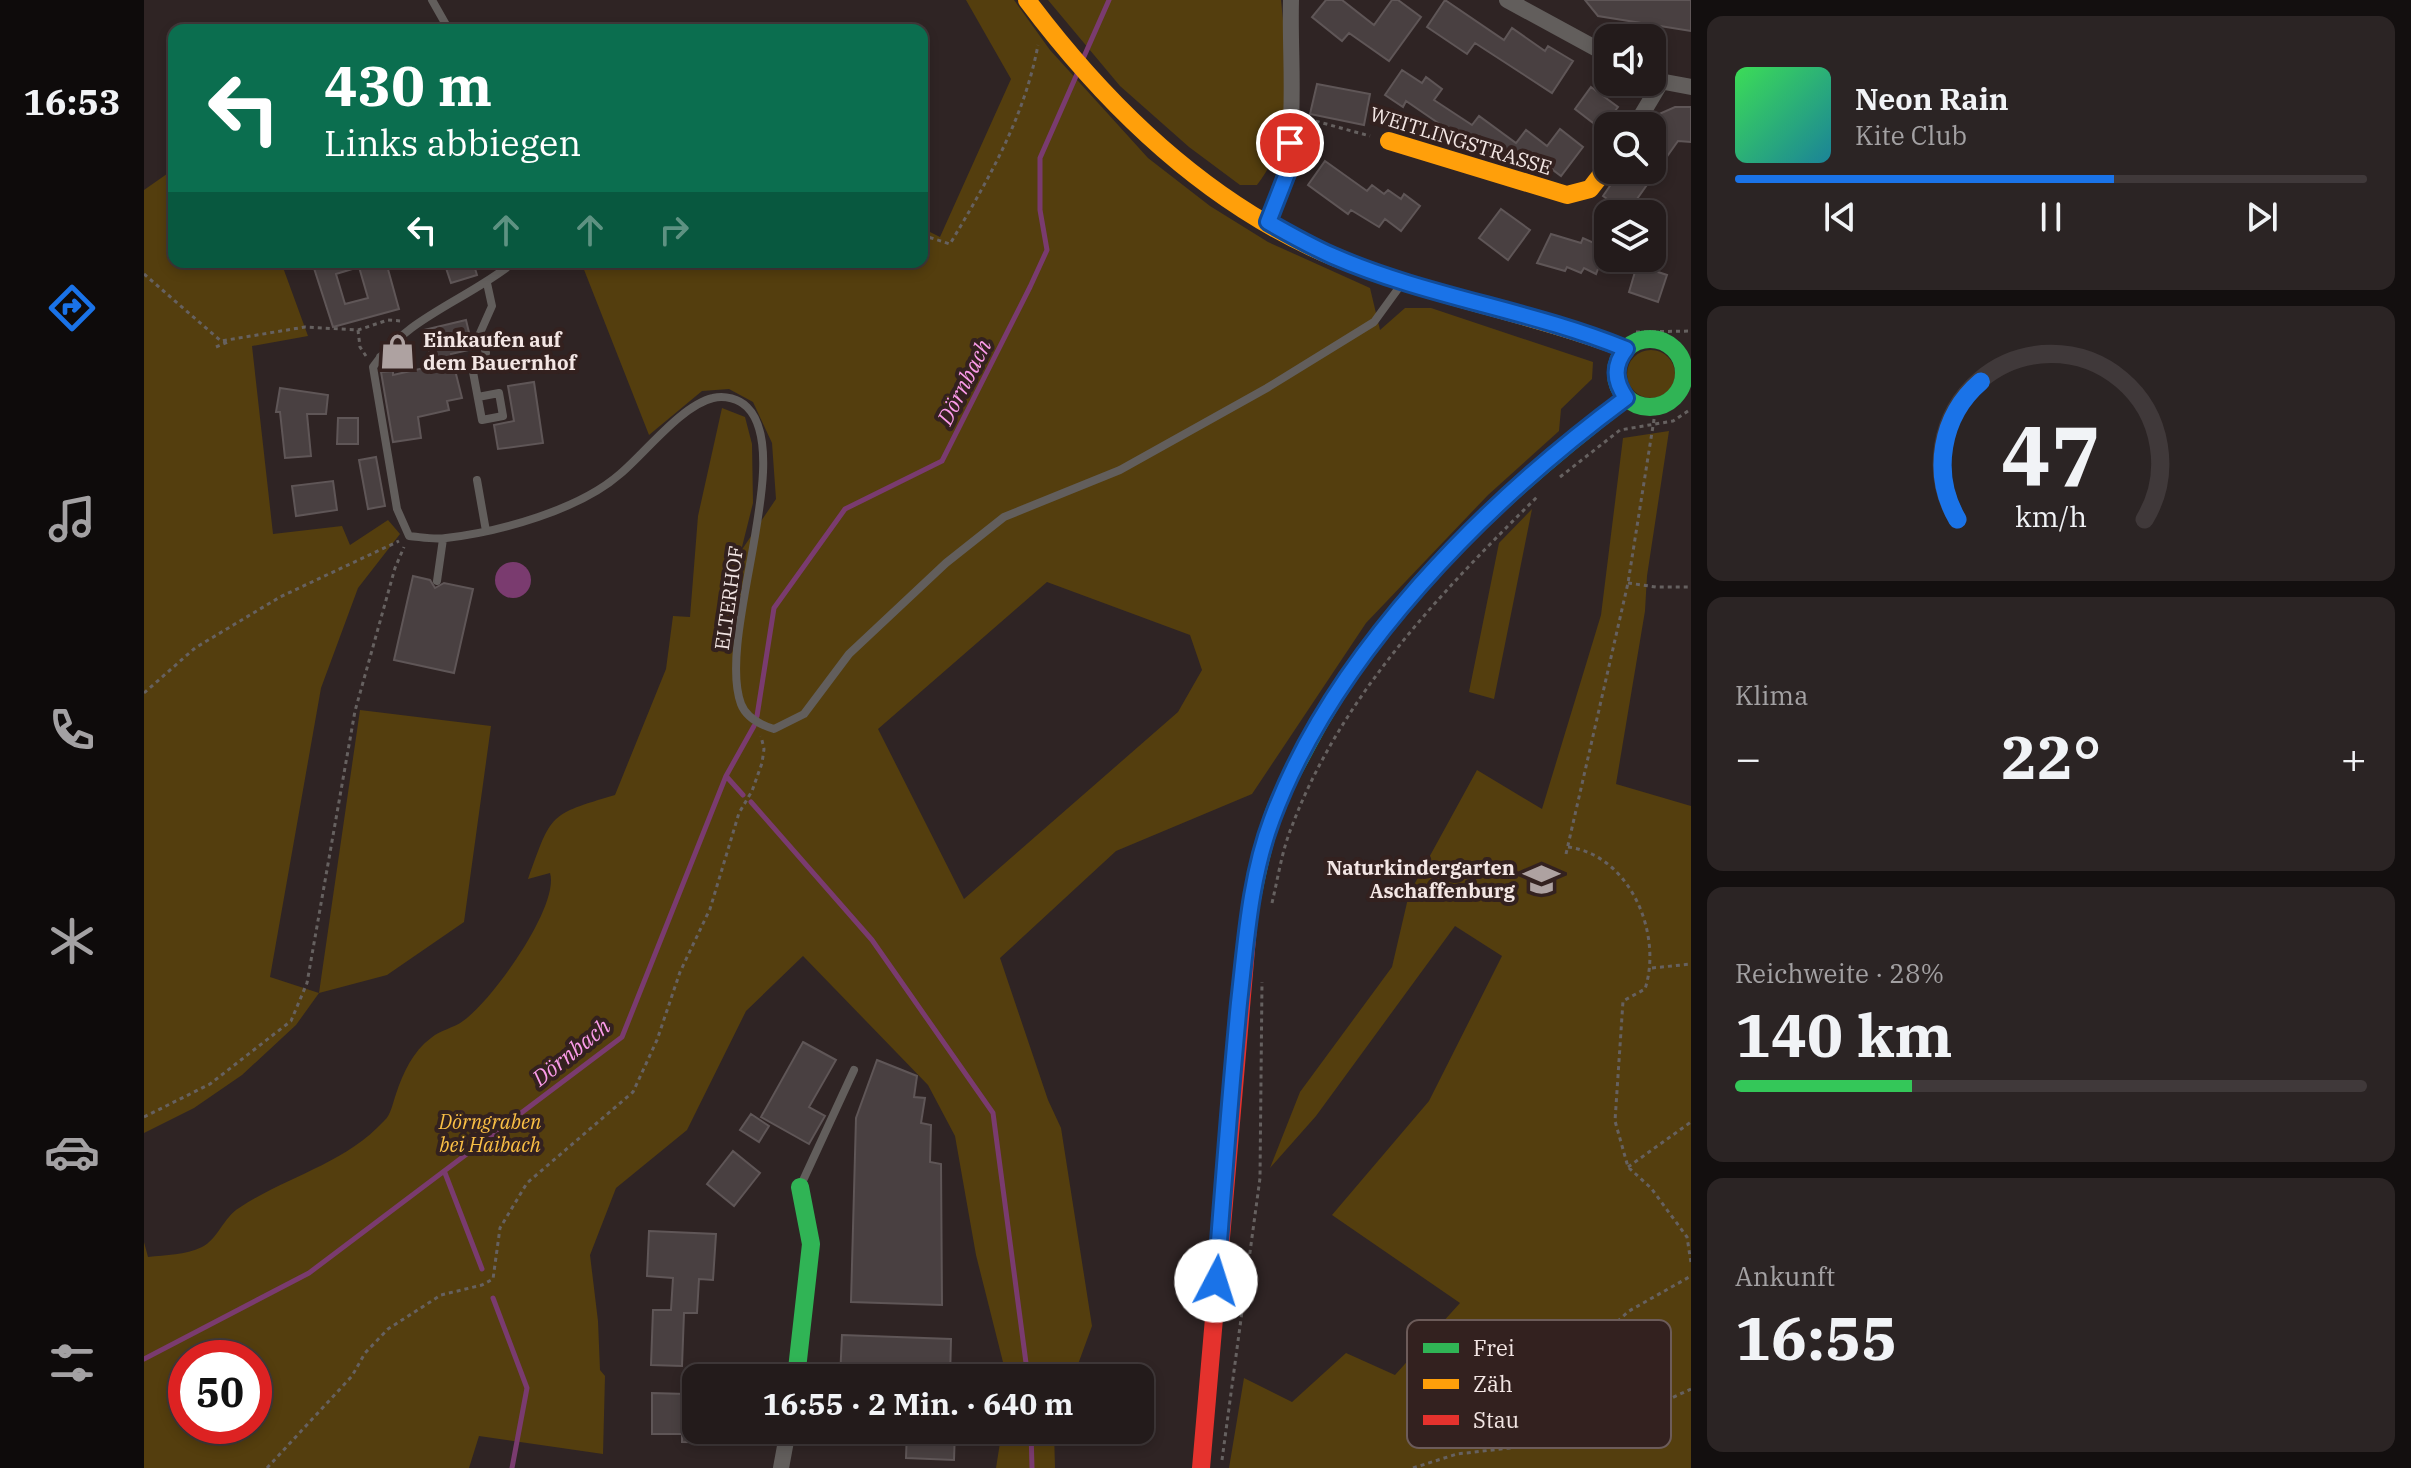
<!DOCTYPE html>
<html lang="de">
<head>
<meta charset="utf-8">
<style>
	:root { --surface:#231b1b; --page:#2b2424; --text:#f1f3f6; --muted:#a3a1a3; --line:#40393a; --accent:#1a73e8 }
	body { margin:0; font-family:"IBM Plex Serif",serif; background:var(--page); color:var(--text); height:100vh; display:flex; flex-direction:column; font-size:30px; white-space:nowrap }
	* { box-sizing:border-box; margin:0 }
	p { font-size:26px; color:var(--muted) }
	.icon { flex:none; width:44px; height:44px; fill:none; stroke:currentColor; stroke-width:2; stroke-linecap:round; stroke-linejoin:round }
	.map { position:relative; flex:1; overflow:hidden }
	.details { display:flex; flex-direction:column; gap:16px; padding:16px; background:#130f0f; width:720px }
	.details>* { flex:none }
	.banner { position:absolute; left:24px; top:24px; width:760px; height:244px; border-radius:16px; box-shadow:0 4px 12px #0003,0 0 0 2px var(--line); background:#0b6e4f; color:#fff; overflow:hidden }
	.controls { position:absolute; left:1450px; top:24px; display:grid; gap:16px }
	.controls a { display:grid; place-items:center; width:72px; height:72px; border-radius:16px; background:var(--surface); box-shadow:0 4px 12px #0003,0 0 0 2px var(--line); font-size:40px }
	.speed { position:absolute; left:24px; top:1340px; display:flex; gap:16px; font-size:40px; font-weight:700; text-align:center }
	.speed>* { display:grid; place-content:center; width:104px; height:104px; border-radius:50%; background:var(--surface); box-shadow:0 4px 12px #0003,0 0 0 2px var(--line); line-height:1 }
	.speed .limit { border:12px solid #d22; background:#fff; color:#111 }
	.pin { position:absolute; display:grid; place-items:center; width:68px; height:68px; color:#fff; margin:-34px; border:4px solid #fff; border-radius:50%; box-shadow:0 2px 8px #0007 }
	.me { position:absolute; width:88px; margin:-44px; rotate:5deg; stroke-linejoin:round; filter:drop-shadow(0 0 6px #0008) }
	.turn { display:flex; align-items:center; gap:28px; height:168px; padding:0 24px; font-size:36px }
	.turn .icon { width:104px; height:104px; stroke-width:2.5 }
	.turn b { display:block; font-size:56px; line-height:68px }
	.lanes { display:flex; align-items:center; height:76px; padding:0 24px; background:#0003; justify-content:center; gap:40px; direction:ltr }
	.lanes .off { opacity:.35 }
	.big { font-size:60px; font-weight:800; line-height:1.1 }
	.details .card { flex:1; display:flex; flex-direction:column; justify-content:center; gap:12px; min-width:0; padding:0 28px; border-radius:16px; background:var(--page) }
	.details .dial { align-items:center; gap:0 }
	.dial svg { height:208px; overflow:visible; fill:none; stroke:var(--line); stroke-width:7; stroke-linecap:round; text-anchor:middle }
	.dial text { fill:var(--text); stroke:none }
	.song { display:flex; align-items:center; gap:24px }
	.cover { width:96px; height:96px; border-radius:12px; background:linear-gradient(135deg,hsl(130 70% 55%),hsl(190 70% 35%)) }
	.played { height:8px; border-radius:4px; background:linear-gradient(90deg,var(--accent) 60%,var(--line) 60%) }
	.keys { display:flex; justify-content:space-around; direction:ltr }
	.heat { display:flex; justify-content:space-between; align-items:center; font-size:44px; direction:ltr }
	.charge { height:12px; border-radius:6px; background:linear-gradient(90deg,#34c759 28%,var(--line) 0) }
	.trip { position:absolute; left:538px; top:1364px; width:472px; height:80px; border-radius:16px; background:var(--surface); box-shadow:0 4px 12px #0003,0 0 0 2px var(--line); font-weight:800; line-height:80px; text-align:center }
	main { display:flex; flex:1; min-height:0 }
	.tab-bar { display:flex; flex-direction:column; width:144px; justify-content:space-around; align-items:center; background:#0e0b0b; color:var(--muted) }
	.tab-bar .icon { width:56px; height:56px }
	.tab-bar .active { color:var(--accent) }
	.tab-bar b { font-size:36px; color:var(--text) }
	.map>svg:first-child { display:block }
	.green { fill:#543e0e; fill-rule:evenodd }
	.water { fill:#7a3b6f }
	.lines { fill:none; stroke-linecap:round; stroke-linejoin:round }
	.stream { stroke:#7a3b6f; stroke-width:5 }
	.building { fill:#494041; stroke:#5f5657; stroke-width:2; fill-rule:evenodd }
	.path { stroke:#666160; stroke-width:3; stroke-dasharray:4 4; stroke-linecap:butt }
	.lane { stroke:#625e5c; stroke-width:8 }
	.street { stroke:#625e5c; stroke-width:16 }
	.fast { stroke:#30b455; stroke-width:18 }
	.slow { stroke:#ff9f0a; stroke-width:18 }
	.jam { stroke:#e5322d; stroke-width:18 }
	.route-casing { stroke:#114b97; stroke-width:20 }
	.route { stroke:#1a73e8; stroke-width:14 }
	.labels { text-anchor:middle; stroke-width:8; stroke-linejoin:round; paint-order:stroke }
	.street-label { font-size:20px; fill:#f3e6e4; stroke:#33211f }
	.poi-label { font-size:20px; font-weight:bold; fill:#f3e6e4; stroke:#33211f; text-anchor:start }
	.park-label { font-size:20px; font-style:italic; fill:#fabf45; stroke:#33211f }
	.water-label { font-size:22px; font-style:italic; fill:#fb9be9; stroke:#33211f }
	.key { fill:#33211f; stroke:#6d5c5a; stroke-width:2 }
	.key-label { font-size:22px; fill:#f3e6e4 }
</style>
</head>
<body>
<main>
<nav class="tab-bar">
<b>16:53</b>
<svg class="icon active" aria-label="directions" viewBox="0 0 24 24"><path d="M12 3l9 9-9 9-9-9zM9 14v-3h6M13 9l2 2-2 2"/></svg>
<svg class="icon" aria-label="music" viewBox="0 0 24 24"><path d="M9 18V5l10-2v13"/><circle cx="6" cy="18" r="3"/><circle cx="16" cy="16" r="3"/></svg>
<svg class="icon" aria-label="phone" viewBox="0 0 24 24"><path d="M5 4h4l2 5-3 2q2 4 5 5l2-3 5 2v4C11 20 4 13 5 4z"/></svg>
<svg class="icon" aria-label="climate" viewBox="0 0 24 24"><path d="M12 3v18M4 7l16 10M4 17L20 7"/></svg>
<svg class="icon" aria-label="car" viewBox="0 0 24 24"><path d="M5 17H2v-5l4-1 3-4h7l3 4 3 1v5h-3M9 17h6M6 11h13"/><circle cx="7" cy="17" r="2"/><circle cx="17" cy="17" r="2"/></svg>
<svg class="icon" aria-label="filters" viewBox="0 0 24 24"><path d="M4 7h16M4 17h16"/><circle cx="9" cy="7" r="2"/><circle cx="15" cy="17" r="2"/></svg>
</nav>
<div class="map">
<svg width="1547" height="1468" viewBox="0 0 1547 1468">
	<rect width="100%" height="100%" fill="#2f2424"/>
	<path class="green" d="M822,0H870L906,50L1004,158L1066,206L1124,242L1226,288L1236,330L1261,308H1287L1449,362L1448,379L1417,409L1415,431L1344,495L1222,623L1108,794L972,851L856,958L904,1100L917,1128L948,1326L929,1378H863L832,1255L811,1136L784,1085L659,956L602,1011L543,1130L472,1188L446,1255L454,1321L456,1370L461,1376L459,1454L335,1436L325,1468H0V1242L4,1257C22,1255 41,1255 58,1247C73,1240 80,1217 95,1208C143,1176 199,1165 240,1121C247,1115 249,1102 252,1094C259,1073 269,1051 287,1038C296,1030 310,1028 319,1021C347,1002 416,906 406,873L384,879C408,813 404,815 471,795L522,669L529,616L546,617L554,516L578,408L601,417L608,444L609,503L597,551L632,499L628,443L609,402L585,389L558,391L505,435L437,262H778V228L796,237L867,79ZM903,582L1046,635L1058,670L1034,712L820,899L734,729ZM42,1358H110V1426H42Z
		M904,0H1137C1143,62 1153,134 1113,185H1096L1045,147L976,86Z
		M30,169V262H137L164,336L108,346L129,534L198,526L206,545L244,520L256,534L214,588L177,688L126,977L175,993L216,710L347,726L320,922L243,975L175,993L152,1025L98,1075L50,1108L0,1133V190Z
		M1483 374a24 24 0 1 1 48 0a24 24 0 1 1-48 0Z
		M1525,431L1503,576L1501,611L1472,784L1547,806V1468H1085L1100,1378L1148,1402L1202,1353L1251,1375L1316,1303L1188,1215L1285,1101L1358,956L1311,926L1172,1116L1126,1168L1156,1092L1248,967L1265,894L1333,770L1398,809L1457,615L1479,438Z
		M1388,509L1350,699L1325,692L1355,543Z
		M858,1430H910L911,1468H852Z"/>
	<path class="water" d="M351 580a18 18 0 1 1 36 0a18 18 0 1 1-36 0Z"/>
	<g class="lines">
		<path class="stream" d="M938,61L965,0
			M613,716L630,608L701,509L798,461L886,287L903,250L896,210V158L933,74
			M582,776L599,795
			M607,802L728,940L849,1113L884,1378
			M301,1173L338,1269
			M349,1298L383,1388L368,1468
			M0,1359L165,1273L478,1037L582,776L610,726
			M887,1430L888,1468"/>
	</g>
	<path class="building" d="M1182,0H1198L1230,25L1248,0H1254L1277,17L1245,61L1205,33L1198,41L1168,17Z
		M1301,0L1360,40L1368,28L1401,51L1404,46L1429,61L1408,93L1331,43L1323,54L1283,27Z
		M1441,0H1547V31L1454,16Z
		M1258,70L1278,83L1282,77L1298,89L1290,100L1328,125L1335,116L1372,143L1382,130L1403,146L1416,129L1439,147L1417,176L1389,155L1380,167L1370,164L1350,149L1344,156L1329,152L1313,140L1309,146L1304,144L1290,135L1297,125L1262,101L1259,107L1241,95Z
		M1173,84L1226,94L1220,125L1166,114Z
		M1447,87L1474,107L1457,129L1431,109Z
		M1531,107H1547V142L1534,141L1483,213L1459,196L1477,170H1508V122L1515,114Z
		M1181,161L1223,191L1228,185L1240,194L1244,190L1257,199L1260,194L1276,206L1257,231L1241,219L1235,227L1207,210L1204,214L1164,185Z
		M1357,209L1386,230L1364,260L1335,238Z
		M1407,234L1437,243L1439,238L1452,244L1454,239L1464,243L1452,274L1440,268L1437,273L1423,267L1421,271L1393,263Z
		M168,262H242L255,309L189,327ZM215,267L224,298L201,304L192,274Z
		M300,262H329L333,275L307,283Z
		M1493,265L1523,275L1514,302L1485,292Z
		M322,320L329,349L307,354L318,398L303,401L305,410L274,417L277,438L249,442L237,372L249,371V375L289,366L280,330Z
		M390,382L399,443L354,449L350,425L370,421L364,386Z
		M136,388L184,395L182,414H163L167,456L141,458L136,412H132Z
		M194,418H214V444H193Z
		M232,457L241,506L224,509L215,460Z
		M189,481L193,510L152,516L148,486Z
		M269,576L286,580L291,588L300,583L329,589L310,673L250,660Z
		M659,1042L692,1060L665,1107L681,1116L665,1144L617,1117Z
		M733,1060L773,1076L770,1097L781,1098L777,1123L787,1125L786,1162L797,1164L798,1305L707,1302L712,1118Z
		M607,1114L625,1126L615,1142L596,1130Z
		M589,1151L616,1173L590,1206L563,1184Z
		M505,1231L572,1234L569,1280L555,1279L553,1313H540L538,1366L507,1365L509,1310H527L529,1278L503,1276Z
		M698,1335L807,1339L806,1378H696Z
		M508,1393L542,1394V1407H552V1430H603V1443L538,1442V1434H508Z
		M763,1430H811L810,1460L762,1458Z"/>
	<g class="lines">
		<path class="path" d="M1164,119L1226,136
			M778,235L806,244C844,180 880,119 894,45
			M0,274L77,341L161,327L214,330L244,320L257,321
			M214,330L216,347L222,356
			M1492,332L1547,331
			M72,347L86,341
			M1416,477L1476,430L1529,421L1547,409
			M1484,583L1512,587H1547
			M0,693L51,648L136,597L255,541
			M1424,847C1486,855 1519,934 1501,989L1479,1001L1471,1121L1484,1167L1507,1188L1543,1237L1547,1263
			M1422,854L1484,583L1512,407
			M1128,903C1134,878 1138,850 1148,826C1197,696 1298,591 1395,495
			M1508,968L1547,964
			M0,1117L66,1084L147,1021L163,983L211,711L251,568L260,547
			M1484,1167L1547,1122
			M1384,1443L1441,1351L1485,1311L1547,1276
			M1078,1460L1116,1178L1118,982
			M123,1468L208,1376L221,1353L244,1329L297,1295L338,1285L349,1279L356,1228L383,1183L489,1092L513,1040L536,972L566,909L595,813L608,791L618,763L620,749L617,736
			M1269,1468L1313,1454L1427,1441L1463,1428L1547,1389"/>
		<path class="lane" d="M288,0L305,30
			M370,262C323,300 263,317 229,367L253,509L265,536C277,537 290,540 302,538C355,532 435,510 476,474C501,453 538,405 569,398C581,395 595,399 603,407C652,455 572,636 597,704C602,717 617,725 630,729L660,714L705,654L802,563L860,517L976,470L1123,388L1230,322L1259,282
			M236,357L261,360
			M334,397L355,393L359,416L338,420L329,372L342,353L336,333L348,306L343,283
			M333,480L342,531
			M293,581L299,539
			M656,1187L710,1070"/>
		<path class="street" d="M1363,0L1464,55
			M1510,80L1547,87
			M1491,126L1516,84
			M1124,222C1158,152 1145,76 1147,0
			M637,1468L644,1430"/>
		<path class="fast" d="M1472 373a34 34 0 1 1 68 0a34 34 0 1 1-68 0Z
			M1105,915C1111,881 1118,847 1129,815C1137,792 1150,770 1161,749C1235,606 1356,495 1482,398
			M652,1378L667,1244L656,1187"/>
		<path class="slow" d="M883,0C964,108 1065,206 1192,258C1286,296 1387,313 1482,349
			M1245,141L1423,195L1446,189L1464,166"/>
		<path class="jam" d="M1057,1468L1105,915"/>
	</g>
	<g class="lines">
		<defs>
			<path id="route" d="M1072,1281C1079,1189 1086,1096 1095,1003C1102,942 1106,877 1128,819C1190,653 1342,502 1482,398C1470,381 1469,365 1482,349C1387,310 1283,297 1189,256C1166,246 1145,234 1124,222L1144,171L1146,143"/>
		</defs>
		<use href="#route" class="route-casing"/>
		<use href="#route" class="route"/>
	</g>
	<defs>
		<symbol id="shop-bare" viewBox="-9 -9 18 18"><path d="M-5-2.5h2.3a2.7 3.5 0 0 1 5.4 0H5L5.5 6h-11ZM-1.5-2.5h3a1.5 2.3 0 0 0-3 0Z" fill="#aea2a1" stroke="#33211f" stroke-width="2.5" paint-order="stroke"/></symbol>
		<symbol id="school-bare" viewBox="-9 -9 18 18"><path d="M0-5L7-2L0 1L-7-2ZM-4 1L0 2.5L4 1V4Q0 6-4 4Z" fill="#aea2a1" stroke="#33211f" stroke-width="2.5" paint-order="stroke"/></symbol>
	</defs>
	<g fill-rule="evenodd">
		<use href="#shop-bare" x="228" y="326" width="51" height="51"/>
		<use href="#school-bare" x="1372" y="854" width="51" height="51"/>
	</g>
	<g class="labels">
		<g class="street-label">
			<text transform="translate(1317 141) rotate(17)" y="7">WEITLINGSTRASSE</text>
			<text transform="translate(585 598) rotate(-82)" y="7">ELTERHOF</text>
		</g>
		<g class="poi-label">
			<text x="279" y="347">Einkaufen auf<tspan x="279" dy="23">dem Bauernhof</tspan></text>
			<text x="1371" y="875" text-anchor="end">Naturkindergarten<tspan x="1371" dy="23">Aschaffenburg</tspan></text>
		</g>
		<g class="park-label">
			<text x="346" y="1129">Dörngraben<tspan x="346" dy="23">bei Haibach</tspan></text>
		</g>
		<g class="water-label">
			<text transform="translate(820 382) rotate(-63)" y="8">Dörnbach</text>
			<text transform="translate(427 1052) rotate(-39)" y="8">Dörnbach</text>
		</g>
	</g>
	<rect x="1263" y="1320" width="264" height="128" rx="12" class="key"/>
	<rect x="1279" y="1343" width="36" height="10" fill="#30b455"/>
	<rect x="1279" y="1379" width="36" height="10" fill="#ff9f0a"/>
	<rect x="1279" y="1415" width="36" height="10" fill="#e5322d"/>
	<g class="key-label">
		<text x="1329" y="1356">Frei</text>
		<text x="1329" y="1392">Zäh</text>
		<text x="1329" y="1428">Stau</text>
	</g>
</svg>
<div class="controls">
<a><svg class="icon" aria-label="sound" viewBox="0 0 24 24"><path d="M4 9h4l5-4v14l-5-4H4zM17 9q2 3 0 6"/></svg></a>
<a><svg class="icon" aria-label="search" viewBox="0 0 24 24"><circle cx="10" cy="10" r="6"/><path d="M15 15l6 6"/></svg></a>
<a><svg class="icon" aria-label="layers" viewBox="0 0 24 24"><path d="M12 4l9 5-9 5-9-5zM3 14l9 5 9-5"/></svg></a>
</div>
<div class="speed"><div class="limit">50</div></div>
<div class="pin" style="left:1146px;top:143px;background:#d93025"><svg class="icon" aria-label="arrive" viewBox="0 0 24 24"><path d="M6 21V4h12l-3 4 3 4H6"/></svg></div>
<svg class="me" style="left:1072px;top:1281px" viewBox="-20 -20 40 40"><circle r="19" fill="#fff"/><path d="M0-13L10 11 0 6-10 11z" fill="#1a73e8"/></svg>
<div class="trip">16:55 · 2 Min. · 640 m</div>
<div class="banner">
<div class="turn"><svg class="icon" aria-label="left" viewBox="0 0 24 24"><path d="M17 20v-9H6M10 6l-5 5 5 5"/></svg><div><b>430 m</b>Links abbiegen</div></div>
<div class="lanes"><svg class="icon" aria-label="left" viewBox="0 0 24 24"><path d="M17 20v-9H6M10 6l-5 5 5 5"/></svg><svg class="icon off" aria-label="ahead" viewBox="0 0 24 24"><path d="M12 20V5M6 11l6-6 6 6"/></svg><svg class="icon off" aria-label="ahead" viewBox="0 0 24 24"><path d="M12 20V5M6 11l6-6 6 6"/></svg><svg class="icon off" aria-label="right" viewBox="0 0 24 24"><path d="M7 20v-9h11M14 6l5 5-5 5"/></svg></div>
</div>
</div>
<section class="details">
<div class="card">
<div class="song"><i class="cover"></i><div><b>Neon Rain</b><p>Kite Club</p></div></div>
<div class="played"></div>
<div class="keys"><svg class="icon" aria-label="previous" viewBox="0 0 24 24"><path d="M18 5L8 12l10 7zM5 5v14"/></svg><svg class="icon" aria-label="pause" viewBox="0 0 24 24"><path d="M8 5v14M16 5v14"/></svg><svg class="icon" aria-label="next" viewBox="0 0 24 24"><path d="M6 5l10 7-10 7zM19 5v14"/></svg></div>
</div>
<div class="card dial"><svg viewBox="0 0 100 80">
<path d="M14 69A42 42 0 1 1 86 69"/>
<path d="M14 69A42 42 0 0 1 23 16" stroke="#1a73e8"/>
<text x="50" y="56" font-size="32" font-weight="700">47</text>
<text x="50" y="72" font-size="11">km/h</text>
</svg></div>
<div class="card"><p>Klima</p>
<div class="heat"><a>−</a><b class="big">22°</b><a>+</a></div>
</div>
<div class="card"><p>Reichweite · 28%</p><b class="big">140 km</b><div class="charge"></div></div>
<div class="card"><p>Ankunft</p><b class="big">16:55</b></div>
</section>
</main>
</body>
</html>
